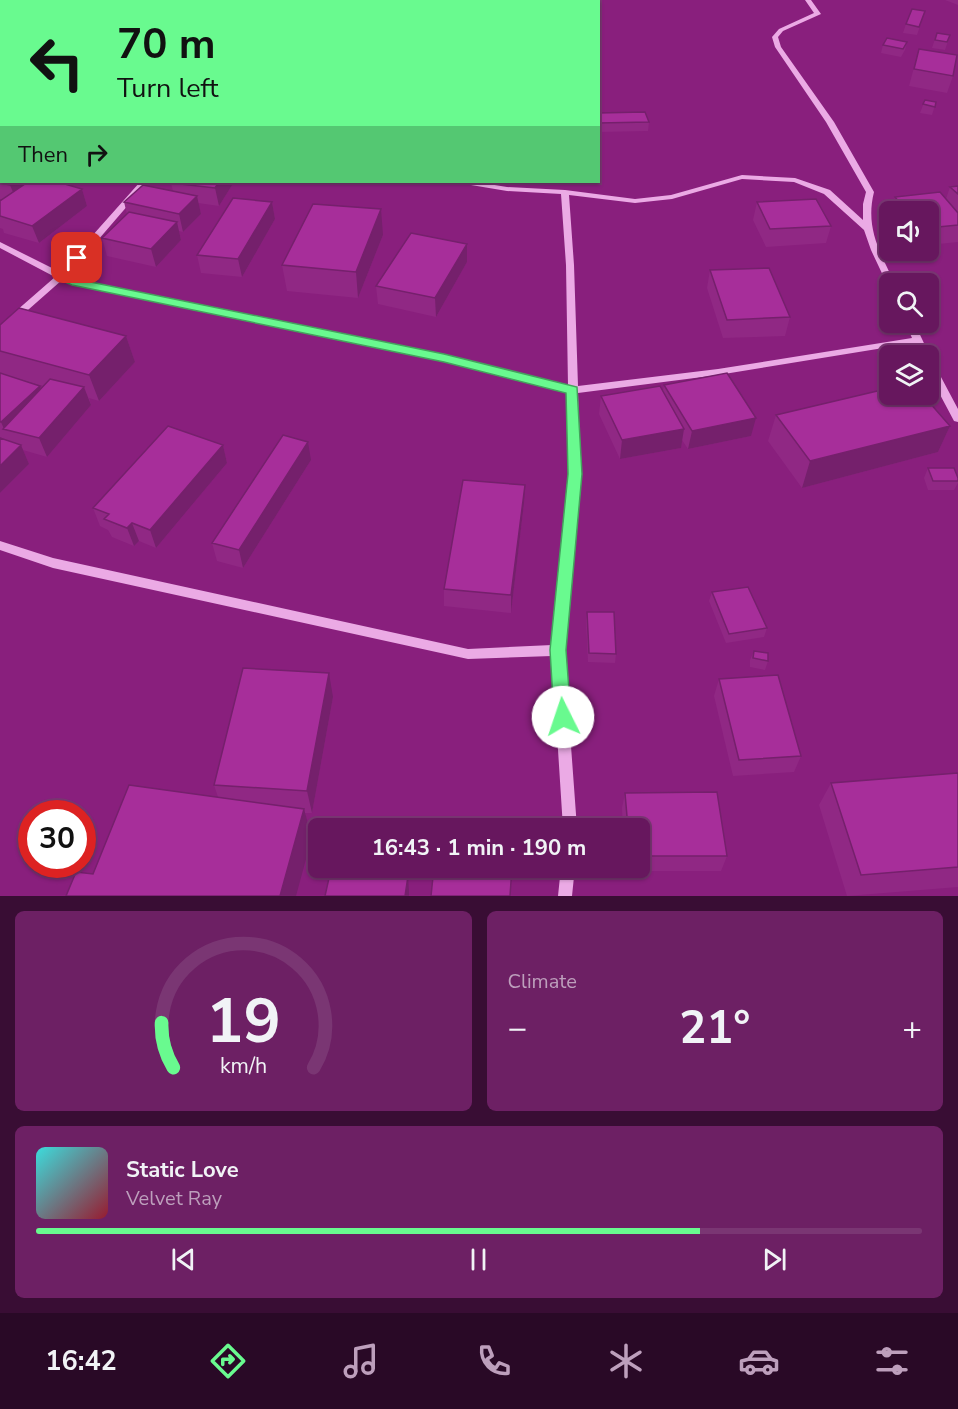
<!DOCTYPE html>
<html lang="en">
<head>
<meta charset="utf-8">
<style>
	:root { --surface:#67175e; --page:#6d2064; --text:#f1f3f6; --muted:#bd9fbc; --line:#7a3673; --accent:#69fa8f }
	body { margin:0; font-family:"Nunito Sans",sans-serif; background:var(--page); color:var(--text); height:100vh; display:flex; flex-direction:column; font-size:22px; white-space:nowrap }
	* { box-sizing:border-box; margin:0 }
	p { font-size:20px; color:var(--muted) }
	.icon { flex:none; width:33px; height:33px; fill:none; stroke:currentColor; stroke-width:2; stroke-linecap:round; stroke-linejoin:round }
	.map { position:relative; height:896px; overflow:hidden }
	.side { display:flex; flex-direction:column; gap:15px; padding:15px; background:#390d34; flex:1 }
	.side>* { flex:none }
	.hud { position:absolute; left:0px; top:0px; width:600px; height:183px; box-shadow:0 2px 4px #0004,0 0 0 2px var(--line); background:#69fa8f; color:#111; overflow:hidden }
	.controls { position:absolute; left:879px; top:201px; display:grid; gap:12px }
	.controls a { display:grid; place-items:center; width:60px; height:60px; border-radius:9px; background:var(--surface); box-shadow:0 2px 4px #0004,0 0 0 2px var(--line); font-size:30px }
	.speed { position:absolute; left:18px; top:800px; display:flex; gap:12px; font-size:30px; font-weight:700; text-align:center }
	.speed>* { display:grid; place-content:center; width:78px; height:78px; border-radius:50%; background:var(--surface); box-shadow:0 2px 4px #0004,0 0 0 2px var(--line); line-height:1 }
	.speed .limit { border:9px solid #d22; background:#fff; color:#111 }
	.pin { position:absolute; display:grid; place-items:center; width:51px; height:51px; color:#fff; margin:-26px; border-radius:12px; box-shadow:0 3px 9px #0006 }
	.me { position:absolute; width:66px; margin:-33px; rotate:356deg; stroke-linejoin:round; filter:drop-shadow(0 0 4px #0008) }
	.turn { display:flex; align-items:center; gap:21px; height:126px; padding:0 18px; font-size:27px }
	.turn .icon { width:78px; height:78px; stroke-width:2.5 }
	.turn b { display:block; font-size:42px; line-height:51px }
	.then { display:flex; align-items:center; height:57px; padding:0 18px; background:#0003; gap:12px; font-size:22px }
	.big { font-size:45px; font-weight:700; line-height:1.1 }
	.side .card { flex:1; display:flex; flex-direction:column; justify-content:center; gap:9px; min-width:0; padding:0 21px; border-radius:9px; background:var(--page) }
	.side .dial { align-items:center; gap:0 }
	.dial svg { height:156px; overflow:visible; fill:none; stroke:var(--line); stroke-width:7; stroke-linecap:round; text-anchor:middle }
	.dial text { fill:var(--text); stroke:none }
	.song { display:flex; align-items:center; gap:18px }
	.cover { width:72px; height:72px; border-radius:9px; background:linear-gradient(135deg,hsl(180 70% 55%),hsl(350 70% 35%)) }
	.played { height:6px; border-radius:3px; background:linear-gradient(90deg,var(--accent) 75%,var(--line) 75%) }
	.keys { display:flex; justify-content:space-around; direction:ltr }
	.heat { display:flex; justify-content:space-between; align-items:center; font-size:33px; direction:ltr }
	.side .tiles { flex:1; display:grid; gap:15px; grid-template-columns:1fr 1fr }
	.card:last-child { grid-column:span 2 }
	.trip { position:absolute; left:308px; top:818px; width:342px; height:60px; border-radius:9px; background:var(--surface); box-shadow:0 2px 4px #0004,0 0 0 2px var(--line); font-weight:700; line-height:60px; text-align:center }
	.tabs { display:flex; height:96px; justify-content:space-around; align-items:center; background:#290926; color:var(--muted) }
	.tabs .icon { width:42px; height:42px }
	.tabs .selected { color:var(--accent) }
	.tabs b { font-size:27px; color:var(--text) }
	.map>svg:first-child { display:block }
	.lines { fill:none; stroke-linecap:round; stroke-linejoin:round }
	.minor { fill:#ebaae5; fill-rule:evenodd }
	.wall { fill:#902884; fill-rule:evenodd }
	.shaded-wall { fill:#75206c }
	.building { fill:#a72e9a; stroke:#75206c; stroke-width:1.5 }
	.route { fill:#69fa8f; stroke:#44a25d; stroke-width:1.5 }
</style>
</head>
<body>
<div class="map">
<svg width="958" height="896" viewBox="0 0 958 896">
	<rect width="100%" height="100%" fill="#891f7d"/>
	<g class="lines">
		<path class="minor" d="M28,0L52,2H30Z
			M272,0H278V2H272Z
			M805,0H811L821,14L783,31L778,37L781,47L834,122L874,192C865,228 880,252 895,284H890V286L887,284L871,250L864,230L824,194L794,182L742,179L672,199L635,203L569,195L574,265L578,386L718,369L912,338L905,322H914L930,356L928,358V356H920L914,343L718,375L578,393L580,474L564,650L577,828H563L552,656L468,659L53,568L0,550V541L53,558L468,649L552,645L570,474L568,392L444,361L72,285L62,280L3,332L0,333V325L55,277L0,248V242L60,272L140,182H148L67,276L75,280L444,355L568,386L566,265L561,194L507,191L465,184L461,182H476L507,187L565,190L635,199L671,195L742,175L795,178L830,190L863,220V204L866,192L826,122L775,47L772,37L779,29L814,13Z
			M0,141H2V145H0Z
			M928,359L933,362L958,409V422L954,421L928,372Z
			M561,867H575L572,896H558Z"/>
	</g>
	<path class="wall" d="M945,0H958V5Z
		M925,11L917,35L903,33L906,24Z
		M937,33L950,35L945,50L932,48Z
		M907,42L905,50L901,57L881,53L883,45Z
		M919,49L953,76L947,93L909,86Z
		M925,100L936,102L932,115L920,113Z
		M598,113L649,122L648,131L598,132Z
		M0,147L2,182L82,189L87,206L39,243L4,233L3,229L0,228V201L3,199H0Z
		M234,182L219,206L198,203L201,214L183,232L179,231L181,240L156,267L107,256L102,238L127,214L124,202L173,191L171,183Z
		M958,186V242L928,245V212H891L895,197L946,199L950,187Z
		M272,202L275,219L242,277L201,273L197,255Z
		M757,202L831,226L826,243L766,247L753,220Z
		M383,235L358,298L287,291L282,265Z
		M467,262L436,317L378,304L376,286Z
		M710,270L790,317L785,336L723,338L707,288Z
		M0,325L126,336L135,362L99,401L89,398L91,405L47,457L23,450L29,464L0,493V438L8,441L0,437ZM15,378L43,386L41,388L40,386Z
		M664,385L751,436L688,449L682,440L681,448L620,459L599,414L601,396L663,391Z
		M776,415L950,426L938,452L802,488L768,441Z
		M223,445L227,463L156,548L139,541L134,546L112,537L108,530L100,526L93,508Z
		M311,460L243,568L217,561L212,543Z
		M928,468L958,478V483L954,490H928L924,478Z
		M524,503L511,613L444,606V589Z
		M712,592L767,628L764,637L726,643L709,601Z
		M587,612L616,654L615,663L588,662L586,621Z
		M754,651L768,661L765,670L750,667V660Z
		M719,679L801,756L794,772L733,776L714,696Z
		M333,697L312,813H305L312,837L93,874L218,797L214,785Z
		M958,773V887L847,896L819,805L831,783Z
		M625,793L727,856L721,871H627V867H639V828H623L622,808Z"/>
	<path class="shaded-wall" d="M2,27V45L0,46V28Z
		M14,182H40L17,202L10,185Z
		M219,182H234L219,206L215,188Z
		M82,189L87,206L39,243L32,226Z
		M197,196L201,214L183,232L179,214Z
		M272,202L275,219L242,277L238,259Z
		M381,209L383,235L358,298L356,272Z
		M177,222L181,240L156,267L151,249Z
		M467,244V262L436,317L435,298Z
		M126,336L135,362L99,401L89,375Z
		M40,386L47,404L4,429L1,422Z
		M84,387L91,405L47,457L39,438Z
		M756,418L751,436L688,449L692,431Z
		M950,426L938,452L802,488L810,461Z
		M684,429L681,448L620,459L622,440Z
		M308,442L311,460L243,568L239,550Z
		M21,445L29,464L0,493V466Z
		M223,445L227,463L156,548L150,530Z
		M525,485L524,503L511,613V595Z
		M132,523L139,541L134,546L127,528Z
		M329,673L333,697L312,813L307,791Z
		M304,809L312,837L296,896H280Z
		M408,876L409,891V896H405Z"/>
	<path class="building" d="M194,0H237V2H194Z
		M0,4H2V27L0,28Z
		M912,9L925,11L919,27L906,24Z
		M937,33L950,35L947,42L935,40Z
		M887,38L907,42L903,49L883,45Z
		M919,49L957,55L953,76L914,69Z
		M925,100L936,102L935,107L923,104Z
		M645,112L649,122L598,123V113Z
		M2,145V182H14L10,185L0,183V147Z
		M28,182H58L82,189L32,226L0,216V201Z
		M172,182H219L215,188L171,183Z
		M143,185L197,196L179,214L124,202Z
		M958,186V194L950,187Z
		M940,192L958,213V225L928,228V212H907L895,197Z
		M233,198L272,202L238,259L197,255Z
		M816,199L831,226L770,229L757,202Z
		M313,204L381,209L356,272L282,265Z
		M129,212L177,222L151,249L102,238Z
		M411,233L467,244L435,298L376,286Z
		M769,268L790,317L727,320L710,270Z
		M19,308L126,336L89,375L0,351V325Z
		M0,373L40,386L1,422H0Z
		M727,373L756,418L692,431L664,385Z
		M50,379L84,387L39,438L3,429Z
		M660,386L684,429L622,440L601,396Z
		M890,388V394H922L950,426L810,461L776,415Z
		M168,426L223,445L150,530L132,523L127,528L104,519L109,514L93,508Z
		M283,435L308,442L239,550L212,543Z
		M0,438L21,445L0,466Z
		M928,468H954L958,478V481H933Z
		M463,480L525,485L511,595L444,589Z
		M748,587L767,628L729,634L712,592Z
		M587,612H614L616,654L589,653Z
		M754,651L768,653V661L753,658Z
		M243,668L329,673L307,791L214,785Z
		M778,675L801,756L739,760L719,679Z
		M958,773V867L861,875L831,783Z
		M129,785L304,809L280,896H66L76,872L93,874Z
		M717,792L727,856H639V828H628L625,793Z
		M434,867H512L510,896H431Z
		M331,869L408,876L405,896H325Z"/>
	<path class="route" d="M77,255L83,258L69,275L76,279L444,354L577,387L582,474L566,650L571,717L569,722L563,725L557,722L554,717L550,650L568,474L566,393L444,362L72,285L58,279V274L73,256Z"/>
</svg>
<div class="controls">
<a><svg class="icon" aria-label="sound" viewBox="0 0 24 24"><path d="M4 9h4l5-4v14l-5-4H4zM17 9q2 3 0 6"/></svg></a>
<a><svg class="icon" aria-label="search" viewBox="0 0 24 24"><circle cx="10" cy="10" r="6"/><path d="M15 15l6 6"/></svg></a>
<a><svg class="icon" aria-label="layers" viewBox="0 0 24 24"><path d="M12 4l9 5-9 5-9-5zM3 14l9 5 9-5"/></svg></a>
</div>
<div class="speed"><div class="limit">30</div></div>
<div class="pin" style="left:77px;top:258px;background:#d93025"><svg class="icon" aria-label="arrive" viewBox="0 0 24 24"><path d="M6 21V4h12l-3 4 3 4H6"/></svg></div>
<svg class="me" style="left:563px;top:717px" viewBox="-20 -20 40 40"><circle r="19" fill="#fff"/><path d="M0-13L10 11 0 6-10 11z" fill="#69fa8f"/></svg>
<div class="trip">16:43 · 1 min · 190 m</div>
<div class="hud">
<div class="turn"><svg class="icon" aria-label="left" viewBox="0 0 24 24"><path d="M17 20v-9H6M10 6l-5 5 5 5"/></svg><div><b>70 m</b>Turn left</div></div>
<div class="then">Then<svg class="icon" aria-label="right" viewBox="0 0 24 24"><path d="M7 20v-9h11M14 6l5 5-5 5"/></svg></div>
</div>
</div>
<section class="side">
<div class="tiles">
<div class="card dial"><svg viewBox="0 0 100 80">
<path d="M14 69A42 42 0 1 1 86 69"/>
<path d="M14 69A42 42 0 0 1 8 46" stroke="#69fa8f"/>
<text x="50" y="56" font-size="32" font-weight="700">19</text>
<text x="50" y="72" font-size="11">km/h</text>
</svg></div>
<div class="card"><p>Climate</p>
<div class="heat"><a>−</a><b class="big">21°</b><a>+</a></div>
</div>
<div class="card">
<div class="song"><i class="cover"></i><div><b>Static Love</b><p>Velvet Ray</p></div></div>
<div class="played"></div>
<div class="keys"><svg class="icon" aria-label="previous" viewBox="0 0 24 24"><path d="M18 5L8 12l10 7zM5 5v14"/></svg><svg class="icon" aria-label="pause" viewBox="0 0 24 24"><path d="M8 5v14M16 5v14"/></svg><svg class="icon" aria-label="next" viewBox="0 0 24 24"><path d="M6 5l10 7-10 7zM19 5v14"/></svg></div>
</div>
</div>
</section>
<nav class="tabs">
<b>16:42</b>
<svg class="icon selected" aria-label="directions" viewBox="0 0 24 24"><path d="M12 3l9 9-9 9-9-9zM9 14v-3h6M13 9l2 2-2 2"/></svg>
<svg class="icon" aria-label="music" viewBox="0 0 24 24"><path d="M9 18V5l10-2v13"/><circle cx="6" cy="18" r="3"/><circle cx="16" cy="16" r="3"/></svg>
<svg class="icon" aria-label="phone" viewBox="0 0 24 24"><path d="M5 4h4l2 5-3 2q2 4 5 5l2-3 5 2v4C11 20 4 13 5 4z"/></svg>
<svg class="icon" aria-label="climate" viewBox="0 0 24 24"><path d="M12 3v18M4 7l16 10M4 17L20 7"/></svg>
<svg class="icon" aria-label="car" viewBox="0 0 24 24"><path d="M5 17H2v-5l4-1 3-4h7l3 4 3 1v5h-3M9 17h6M6 11h13"/><circle cx="7" cy="17" r="2"/><circle cx="17" cy="17" r="2"/></svg>
<svg class="icon" aria-label="filters" viewBox="0 0 24 24"><path d="M4 7h16M4 17h16"/><circle cx="9" cy="7" r="2"/><circle cx="15" cy="17" r="2"/></svg>
</nav>
</body>
</html>
